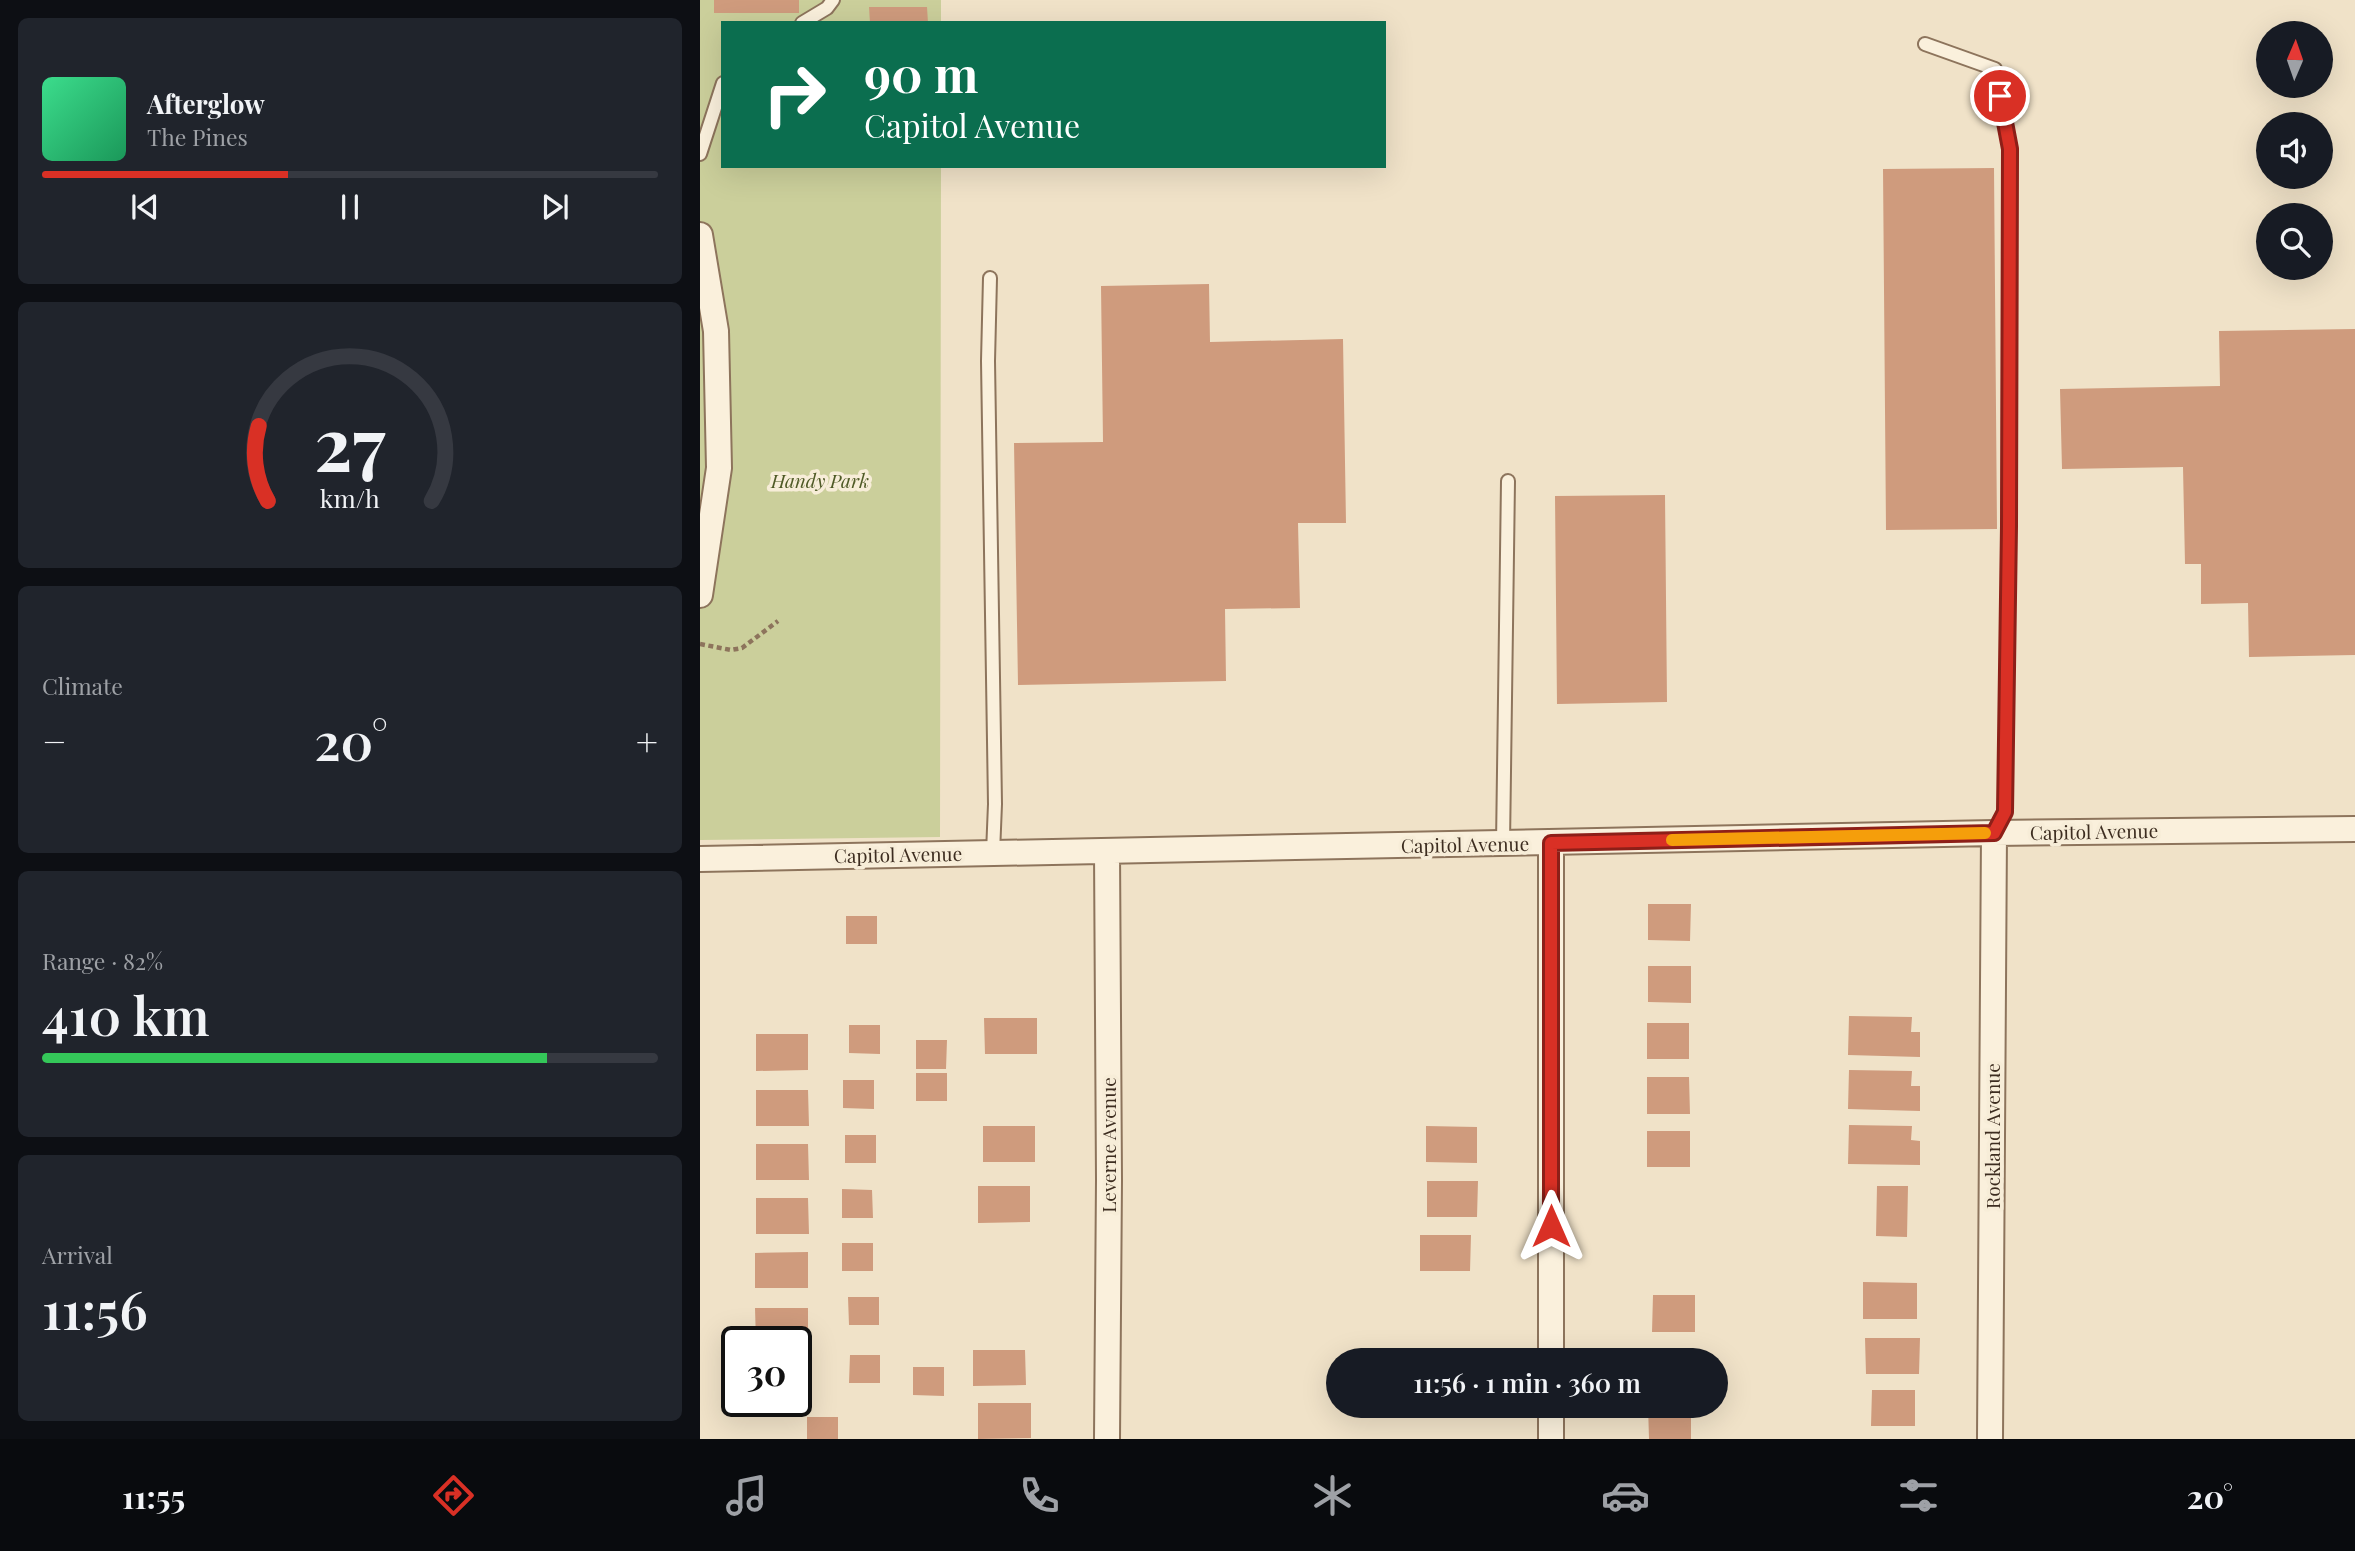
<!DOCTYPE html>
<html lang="en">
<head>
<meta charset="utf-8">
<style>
	:root { --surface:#171b24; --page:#20242c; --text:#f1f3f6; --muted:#9ea1a6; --line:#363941; --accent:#d93025 }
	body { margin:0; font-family:"Playfair Display",serif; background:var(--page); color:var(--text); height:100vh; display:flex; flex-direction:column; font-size:26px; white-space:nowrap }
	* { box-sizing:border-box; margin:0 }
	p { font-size:23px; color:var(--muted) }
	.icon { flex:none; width:38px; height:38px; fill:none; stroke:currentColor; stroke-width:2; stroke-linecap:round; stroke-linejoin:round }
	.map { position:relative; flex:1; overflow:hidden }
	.drawer { display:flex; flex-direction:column; gap:18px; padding:18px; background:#0d0f14; width:700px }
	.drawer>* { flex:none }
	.guide { position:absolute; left:21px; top:21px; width:665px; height:147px; border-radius:0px; box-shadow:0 7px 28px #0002; background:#0b6e4f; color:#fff; overflow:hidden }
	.needle { width:46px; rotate:2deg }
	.buttons { position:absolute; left:1556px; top:21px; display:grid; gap:14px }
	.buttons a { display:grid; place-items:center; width:77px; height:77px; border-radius:50%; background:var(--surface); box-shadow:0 7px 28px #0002; font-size:35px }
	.speed { position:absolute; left:21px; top:1326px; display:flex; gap:14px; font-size:35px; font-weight:700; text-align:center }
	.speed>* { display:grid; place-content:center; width:91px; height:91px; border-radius:50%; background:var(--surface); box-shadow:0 7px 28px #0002; line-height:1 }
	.speed .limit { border:4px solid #111; border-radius:10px; background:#fff; color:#111 }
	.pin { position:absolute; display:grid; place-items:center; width:60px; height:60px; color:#fff; margin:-30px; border:4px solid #fff; border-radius:50%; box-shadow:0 2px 7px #0007 }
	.me { position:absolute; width:77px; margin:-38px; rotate:0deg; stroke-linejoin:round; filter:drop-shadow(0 0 5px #0008) }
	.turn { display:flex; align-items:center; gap:24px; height:147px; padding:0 28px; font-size:32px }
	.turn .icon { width:91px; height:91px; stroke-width:2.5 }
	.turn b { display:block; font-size:49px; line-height:60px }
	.big { font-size:52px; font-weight:600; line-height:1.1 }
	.drawer .card { flex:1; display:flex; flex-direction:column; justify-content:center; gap:10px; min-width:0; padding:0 24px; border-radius:10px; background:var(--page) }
	.drawer .dial { align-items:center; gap:0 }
	.dial svg { height:182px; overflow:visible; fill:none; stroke:var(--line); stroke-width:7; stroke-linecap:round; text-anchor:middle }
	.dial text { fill:var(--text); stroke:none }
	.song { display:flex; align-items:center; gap:21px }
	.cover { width:84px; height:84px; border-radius:10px; background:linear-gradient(135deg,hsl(150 70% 55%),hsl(150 70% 35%)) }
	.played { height:7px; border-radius:4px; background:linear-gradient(90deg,var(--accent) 40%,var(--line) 40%) }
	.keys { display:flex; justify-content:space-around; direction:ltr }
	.heat { display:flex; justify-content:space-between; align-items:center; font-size:38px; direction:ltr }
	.charge { height:10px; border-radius:5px; background:linear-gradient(90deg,#34c759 82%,var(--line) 0) }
	.trip { position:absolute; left:626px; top:1348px; width:402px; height:70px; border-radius:35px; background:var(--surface); box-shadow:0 7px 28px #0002; font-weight:600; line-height:70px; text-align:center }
	.tab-bar { display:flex; height:112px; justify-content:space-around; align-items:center; background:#090b0e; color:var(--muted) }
	.tab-bar .icon { width:49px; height:49px }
	.tab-bar .active { color:var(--accent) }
	.tab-bar b { font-size:32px; color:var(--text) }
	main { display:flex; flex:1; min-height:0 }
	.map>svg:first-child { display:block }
	.green { fill:#cbcf9b }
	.building { fill:#cf9b7d }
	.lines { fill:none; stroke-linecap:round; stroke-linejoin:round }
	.service-casing { stroke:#8d745c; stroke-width:16 }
	.minor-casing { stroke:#8d745c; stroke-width:28 }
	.path { stroke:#8d745c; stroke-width:4.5; stroke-dasharray:5 3.5; stroke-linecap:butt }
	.service { stroke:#faf0dc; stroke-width:12 }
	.minor { stroke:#faf0dc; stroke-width:24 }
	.route-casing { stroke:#8d1f18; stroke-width:18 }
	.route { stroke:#d93025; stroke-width:12 }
	.slow { stroke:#f59e0b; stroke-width:12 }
	.labels { text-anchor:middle; stroke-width:7; stroke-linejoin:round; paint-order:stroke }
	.park-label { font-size:19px; font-style:italic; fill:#4f5a26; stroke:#f7edd8 }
	.street-label { font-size:19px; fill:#3d2d20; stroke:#f7edd8 }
</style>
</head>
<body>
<main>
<section class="drawer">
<div class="card">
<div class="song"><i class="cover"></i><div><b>Afterglow</b><p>The Pines</p></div></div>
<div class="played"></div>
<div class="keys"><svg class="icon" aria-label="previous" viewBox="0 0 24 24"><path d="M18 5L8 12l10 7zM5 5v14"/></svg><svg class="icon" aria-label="pause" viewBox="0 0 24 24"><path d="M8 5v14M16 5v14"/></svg><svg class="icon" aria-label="next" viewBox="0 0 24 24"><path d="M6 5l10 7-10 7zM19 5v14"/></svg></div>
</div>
<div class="card dial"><svg viewBox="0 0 100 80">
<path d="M14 69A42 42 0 1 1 86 69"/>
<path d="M14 69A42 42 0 0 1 10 36" stroke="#d93025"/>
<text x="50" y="56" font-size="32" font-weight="700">27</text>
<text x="50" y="72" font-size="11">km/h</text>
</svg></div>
<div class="card"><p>Climate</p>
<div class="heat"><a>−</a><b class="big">20°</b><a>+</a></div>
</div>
<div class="card"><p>Range · 82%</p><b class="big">410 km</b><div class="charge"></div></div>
<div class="card"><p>Arrival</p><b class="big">11:56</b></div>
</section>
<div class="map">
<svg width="1655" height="1439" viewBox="0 0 1655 1439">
	<rect width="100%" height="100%" fill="#f0e2c8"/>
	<path class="green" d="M0,0H241V23H23V166H241L240,837L0,840Z"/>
	<path class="building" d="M14,0H99V13H14Z
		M169,7H227L228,23H170Z
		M1294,168L1297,529L1186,530L1183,169Z
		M509,284L510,342L643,339L646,523H598L600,608L525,609L526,681L318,685L314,443L403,442L401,286Z
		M1655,329V655L1549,657L1548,603L1501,604V564H1485L1483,467L1362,469L1360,389L1520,386L1519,331Z
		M965,495L967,702L857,704L855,496Z
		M948,904H991L990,941L948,940Z
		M146,916H177V944H146Z
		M948,966H991V1003L948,1002Z
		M1149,1016L1212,1017L1211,1032H1220V1057L1148,1055Z
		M284,1018H337V1054H285Z
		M947,1023H989V1059H947Z
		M149,1025H180V1054L149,1053Z
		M56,1034H108V1070L56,1071Z
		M216,1040H247L246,1069H216Z
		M1149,1070L1212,1071L1211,1086H1220V1111L1148,1109Z
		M216,1073H247V1101H216Z
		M947,1077H989L990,1114H947Z
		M143,1080H174V1109L143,1108Z
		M56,1090H108L109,1126H56Z
		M1149,1125L1212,1126L1211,1140L1220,1141V1165L1148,1164Z
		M283,1126H335V1162H283Z
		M726,1126L777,1127V1163L726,1162Z
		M947,1131H990V1167H947Z
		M145,1135H176V1163H145Z
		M56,1144H108L109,1180H56Z
		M727,1181H778L777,1217H727Z
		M278,1186H330V1222L278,1223Z
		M1177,1186H1208L1207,1237L1176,1236Z
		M142,1189L172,1190L173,1218H142Z
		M56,1198H108L109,1234H56Z
		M720,1235H771L770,1271H720Z
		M142,1243H173V1271H142Z
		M108,1252V1288H55V1253Z
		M1163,1282L1217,1283V1319H1163Z
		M953,1295H995V1332H952Z
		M148,1297H179V1325H149Z
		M55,1308H108V1344L56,1342Z
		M1165,1338H1220L1219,1374H1166Z
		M273,1350H325L326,1385L273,1386Z
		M949,1350H992V1360H949Z
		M150,1355H180V1383H149Z
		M96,1365H108V1401H96Z
		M213,1367H244V1396L213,1395Z
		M1172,1390H1215V1426H1171Z
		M278,1403H331V1438L278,1439Z
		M948,1405H991V1439H949Z
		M107,1417H138V1439H107Z"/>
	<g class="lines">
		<defs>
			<path id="service" d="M102,23L127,8L133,0
				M1225,44L1295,69L1310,149L1309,526L1305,812L1294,833
				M0,154L23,83
				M290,278L288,361L295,804L293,853
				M803,844L808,481"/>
			<path id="minor" d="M0,235L16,331L19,468L0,595
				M0,859L1294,833L1655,829
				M851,1360V843
				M407,1439L409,1180L407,851
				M851,1439V1405
				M1290,1439L1294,833"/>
		</defs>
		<use href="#service" class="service-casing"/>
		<use href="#minor" class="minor-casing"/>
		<path class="path" d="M0,644L31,650L42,648L78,621"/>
		<use href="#service" class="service"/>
		<use href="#minor" class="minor"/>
	</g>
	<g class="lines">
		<defs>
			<path id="route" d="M851,1226V843L1294,833L1305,812L1309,526L1310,149L1300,96"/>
		</defs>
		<use href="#route" class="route-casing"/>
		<use href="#route" class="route"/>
		<path class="slow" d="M972,840L1285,833"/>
	</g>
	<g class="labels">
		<g class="park-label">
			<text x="120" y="488">Handy Park</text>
		</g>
		<g class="street-label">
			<text transform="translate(1394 832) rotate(-1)" y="7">Capitol Avenue</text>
			<text transform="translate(765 845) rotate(-1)" y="7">Capitol Avenue</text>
			<text transform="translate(198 855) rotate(-1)" y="7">Capitol Avenue</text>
			<text transform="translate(1293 1136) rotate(-90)" y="7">Rockland Avenue</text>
			<text transform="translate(409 1145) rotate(-90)" y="7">Leverne Avenue</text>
		</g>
	</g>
</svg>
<div class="buttons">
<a><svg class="needle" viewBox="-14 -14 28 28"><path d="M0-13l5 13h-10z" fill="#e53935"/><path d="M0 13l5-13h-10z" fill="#9ea1a6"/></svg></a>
<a><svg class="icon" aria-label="sound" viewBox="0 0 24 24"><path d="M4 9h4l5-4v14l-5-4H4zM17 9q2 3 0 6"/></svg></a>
<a><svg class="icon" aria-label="search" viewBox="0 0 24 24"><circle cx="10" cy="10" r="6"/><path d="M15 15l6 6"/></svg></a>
</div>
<div class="speed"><div class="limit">30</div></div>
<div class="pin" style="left:1300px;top:96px;background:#d93025"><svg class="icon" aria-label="arrive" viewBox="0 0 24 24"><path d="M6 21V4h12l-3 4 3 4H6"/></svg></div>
<svg class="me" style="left:851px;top:1226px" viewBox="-20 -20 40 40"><path d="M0-17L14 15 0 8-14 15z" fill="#d93025" stroke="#fff" stroke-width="4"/></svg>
<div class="trip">11:56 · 1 min · 360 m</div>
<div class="guide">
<div class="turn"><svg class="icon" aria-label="right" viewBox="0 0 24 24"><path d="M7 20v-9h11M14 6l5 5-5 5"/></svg><div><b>90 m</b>Capitol Avenue</div></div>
</div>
</div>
</main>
<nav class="tab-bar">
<b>11:55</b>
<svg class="icon active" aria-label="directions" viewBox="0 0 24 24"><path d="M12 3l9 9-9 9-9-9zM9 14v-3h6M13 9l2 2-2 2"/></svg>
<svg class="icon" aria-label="music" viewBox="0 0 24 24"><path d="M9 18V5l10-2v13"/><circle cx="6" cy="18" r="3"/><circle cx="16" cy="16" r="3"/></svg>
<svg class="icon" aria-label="phone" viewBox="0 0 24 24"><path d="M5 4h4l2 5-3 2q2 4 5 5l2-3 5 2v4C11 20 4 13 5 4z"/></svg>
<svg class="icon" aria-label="climate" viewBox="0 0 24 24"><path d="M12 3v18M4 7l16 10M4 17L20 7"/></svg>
<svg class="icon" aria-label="car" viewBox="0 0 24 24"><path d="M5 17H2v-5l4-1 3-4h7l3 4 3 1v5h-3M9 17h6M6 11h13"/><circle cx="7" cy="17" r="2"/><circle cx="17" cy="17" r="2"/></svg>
<svg class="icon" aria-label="filters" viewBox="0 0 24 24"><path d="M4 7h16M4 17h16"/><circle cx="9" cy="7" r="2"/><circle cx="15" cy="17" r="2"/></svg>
<b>20°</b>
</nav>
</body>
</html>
